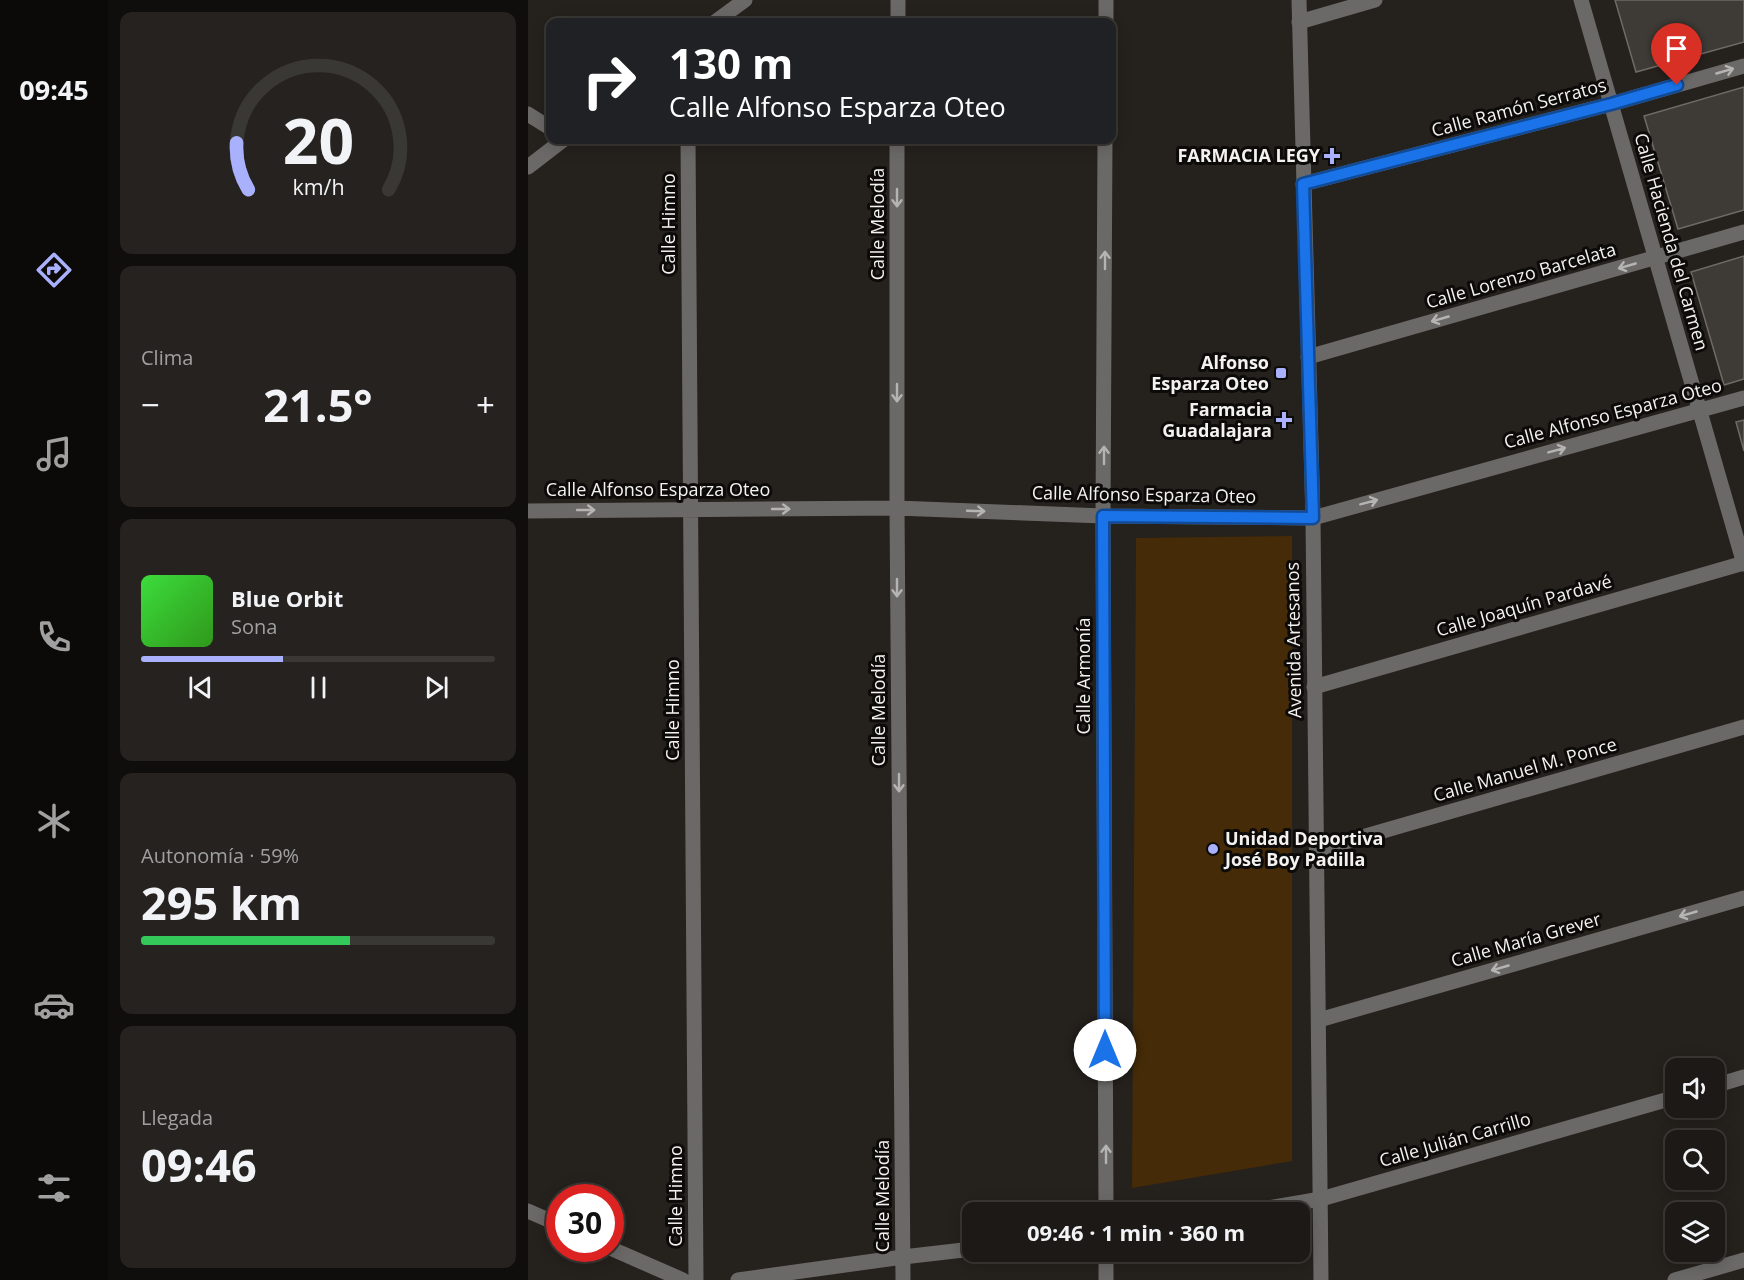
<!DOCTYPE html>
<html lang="es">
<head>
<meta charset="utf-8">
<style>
	:root { --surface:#1c1916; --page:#25221f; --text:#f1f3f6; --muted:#a0a0a1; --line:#3a3835; --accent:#a9b0fc }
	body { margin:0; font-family:"Open Sans",sans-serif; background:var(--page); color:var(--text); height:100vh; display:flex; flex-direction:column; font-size:22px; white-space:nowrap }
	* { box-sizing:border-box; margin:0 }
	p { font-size:20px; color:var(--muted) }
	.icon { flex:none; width:33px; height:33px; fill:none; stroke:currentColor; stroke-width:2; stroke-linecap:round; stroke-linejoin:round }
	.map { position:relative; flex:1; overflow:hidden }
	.drawer { display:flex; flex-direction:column; gap:12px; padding:12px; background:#0f0e0c; width:420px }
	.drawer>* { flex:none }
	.top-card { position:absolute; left:18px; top:18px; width:570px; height:126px; border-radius:12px; box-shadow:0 3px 15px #0003,0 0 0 2px var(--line); background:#202124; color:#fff; overflow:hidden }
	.tools { position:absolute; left:1137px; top:1058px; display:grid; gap:12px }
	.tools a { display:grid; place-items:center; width:60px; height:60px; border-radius:12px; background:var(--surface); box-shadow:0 3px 15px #0003,0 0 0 2px var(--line); font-size:30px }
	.speed { position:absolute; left:18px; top:1184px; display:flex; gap:12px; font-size:30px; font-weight:700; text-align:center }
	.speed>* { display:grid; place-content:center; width:78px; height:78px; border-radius:50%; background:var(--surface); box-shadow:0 3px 15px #0003,0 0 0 2px var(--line); line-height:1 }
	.speed .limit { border:9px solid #d22; background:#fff; color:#111 }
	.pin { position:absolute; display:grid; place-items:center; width:51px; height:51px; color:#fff; margin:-62px -26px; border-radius:50% 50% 50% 0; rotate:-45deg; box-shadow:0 0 6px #0007 }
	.pin .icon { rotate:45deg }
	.me { position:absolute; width:66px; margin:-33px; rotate:0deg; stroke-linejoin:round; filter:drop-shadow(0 0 4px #0008) }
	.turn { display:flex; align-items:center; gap:21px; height:126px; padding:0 24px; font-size:27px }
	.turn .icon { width:78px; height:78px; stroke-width:2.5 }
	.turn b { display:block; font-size:42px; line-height:51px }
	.big { font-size:45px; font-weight:700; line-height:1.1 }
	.drawer .widget { flex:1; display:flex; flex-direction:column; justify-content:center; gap:9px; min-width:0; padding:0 21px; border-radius:12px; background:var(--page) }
	.drawer .dial { align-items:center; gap:0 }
	.dial svg { height:156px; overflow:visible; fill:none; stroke:var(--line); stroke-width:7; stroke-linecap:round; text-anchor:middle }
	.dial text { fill:var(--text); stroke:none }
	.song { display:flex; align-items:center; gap:18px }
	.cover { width:72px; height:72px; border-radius:9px; background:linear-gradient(135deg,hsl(120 70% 55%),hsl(110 70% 35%)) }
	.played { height:6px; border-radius:3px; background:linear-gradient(90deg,var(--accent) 40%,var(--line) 40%) }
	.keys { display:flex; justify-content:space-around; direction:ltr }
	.heat { display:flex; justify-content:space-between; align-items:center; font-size:33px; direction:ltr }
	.charge { height:9px; border-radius:4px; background:linear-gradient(90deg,#34c759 59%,var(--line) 0) }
	.trip { position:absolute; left:434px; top:1202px; width:348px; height:60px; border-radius:12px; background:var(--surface); box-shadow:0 3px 15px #0003,0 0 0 2px var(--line); font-weight:700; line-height:60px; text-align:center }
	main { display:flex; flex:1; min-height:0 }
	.tabs { display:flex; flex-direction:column; width:108px; justify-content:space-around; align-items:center; background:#0b0a09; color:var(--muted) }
	.tabs .icon { width:42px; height:42px }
	.tabs .current { color:var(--accent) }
	.tabs b { font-size:27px; color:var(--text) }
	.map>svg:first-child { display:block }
	.green { fill:#452b07 }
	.building { fill:#3e3b36; stroke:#6e6a65; stroke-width:1.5 }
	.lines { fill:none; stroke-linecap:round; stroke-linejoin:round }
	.minor { stroke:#6b6967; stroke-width:15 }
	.tertiary { stroke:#6b6967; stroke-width:15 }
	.oneway { stroke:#b6b4b2 }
	.route-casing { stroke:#114b97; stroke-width:15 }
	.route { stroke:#1a73e8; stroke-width:10 }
	.poi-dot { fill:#a9b0fc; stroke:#0d0b09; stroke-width:2 }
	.labels { text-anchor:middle; stroke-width:6; stroke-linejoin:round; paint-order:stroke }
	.street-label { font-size:18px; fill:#f4f2ef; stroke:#0d0b09 }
	.poi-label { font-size:18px; font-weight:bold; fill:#f4f2ef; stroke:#0d0b09; text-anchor:end }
</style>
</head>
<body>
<main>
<nav class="tabs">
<b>09:45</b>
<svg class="icon current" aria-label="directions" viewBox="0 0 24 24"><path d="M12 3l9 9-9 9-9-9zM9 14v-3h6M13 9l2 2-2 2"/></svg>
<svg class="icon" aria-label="music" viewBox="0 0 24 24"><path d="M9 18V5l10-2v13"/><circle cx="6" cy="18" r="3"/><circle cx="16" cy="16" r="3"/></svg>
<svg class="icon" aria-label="phone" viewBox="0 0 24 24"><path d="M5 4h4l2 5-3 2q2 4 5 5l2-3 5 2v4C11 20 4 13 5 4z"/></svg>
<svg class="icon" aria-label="climate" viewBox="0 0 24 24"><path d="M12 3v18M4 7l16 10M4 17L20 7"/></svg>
<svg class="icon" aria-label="car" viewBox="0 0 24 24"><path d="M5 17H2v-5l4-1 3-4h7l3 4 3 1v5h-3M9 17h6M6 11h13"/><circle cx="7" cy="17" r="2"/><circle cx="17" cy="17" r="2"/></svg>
<svg class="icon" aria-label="filters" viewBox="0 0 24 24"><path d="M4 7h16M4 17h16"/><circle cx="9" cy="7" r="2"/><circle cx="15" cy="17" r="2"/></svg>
</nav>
<section class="drawer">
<div class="widget dial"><svg viewBox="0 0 100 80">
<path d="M14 69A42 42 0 1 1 86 69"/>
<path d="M14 69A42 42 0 0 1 8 45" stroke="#a9b0fc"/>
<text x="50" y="56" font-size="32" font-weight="700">20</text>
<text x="50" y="72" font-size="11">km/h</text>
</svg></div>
<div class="widget"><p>Clima</p>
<div class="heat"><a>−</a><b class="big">21.5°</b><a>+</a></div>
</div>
<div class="widget">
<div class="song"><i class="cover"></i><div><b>Blue Orbit</b><p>Sona</p></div></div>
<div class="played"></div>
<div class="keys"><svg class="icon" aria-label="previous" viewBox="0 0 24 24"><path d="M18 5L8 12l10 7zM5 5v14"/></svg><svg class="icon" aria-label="pause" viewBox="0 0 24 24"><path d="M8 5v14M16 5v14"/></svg><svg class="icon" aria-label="next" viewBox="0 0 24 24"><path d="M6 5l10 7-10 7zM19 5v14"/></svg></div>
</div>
<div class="widget"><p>Autonomía · 59%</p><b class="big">295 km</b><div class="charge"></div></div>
<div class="widget"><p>Llegada</p><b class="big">09:46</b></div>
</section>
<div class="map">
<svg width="1216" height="1280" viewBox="0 0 1216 1280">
	<rect width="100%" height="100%" fill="#25211d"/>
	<path class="green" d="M764,536V1161L604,1188L608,538Z"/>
	<path class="building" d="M1087,0H1216V42L1108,72Z
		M1216,87V210L1150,229L1116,116Z
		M1216,256V379L1196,385L1163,272Z
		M1216,420V451L1208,422Z"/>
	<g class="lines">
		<path class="minor" d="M1053,0L1216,564
			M370,22V0
			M578,22V0
			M771,22L847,0
			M0,114L22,128
			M160,140L168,1280
			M369,140V508L375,1280
			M577,140L575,516L578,1212
			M775,184L1083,104L1216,66
			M780,357L1216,232
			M0,511L369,508L575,516L785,518L1216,398
			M786,687L1216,563
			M789,850L1216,727
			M791,1020L1216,898
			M1186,1086L1216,1077
			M0,1211L32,1225
			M716,1212L793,1199L1148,1097
			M82,1248L155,1280
			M578,1251V1280
			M210,1280L375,1257L444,1249
			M1147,1280L1216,1260"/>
		<path class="tertiary" d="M771,0L785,518L793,1280
			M187,22L217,0
			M0,167L35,140"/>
	</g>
	<defs><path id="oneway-shaft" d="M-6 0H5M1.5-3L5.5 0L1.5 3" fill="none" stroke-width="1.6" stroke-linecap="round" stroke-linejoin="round" transform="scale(1.5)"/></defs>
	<g class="oneway">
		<use href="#oneway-shaft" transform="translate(1197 71) rotate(-16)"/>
		<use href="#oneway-shaft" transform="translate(369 198) rotate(90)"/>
		<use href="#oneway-shaft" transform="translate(577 260) rotate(-90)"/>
		<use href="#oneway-shaft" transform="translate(1099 266) rotate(164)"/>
		<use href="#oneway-shaft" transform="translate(912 319) rotate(164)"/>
		<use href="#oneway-shaft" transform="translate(369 393) rotate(90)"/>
		<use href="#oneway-shaft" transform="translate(1029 450) rotate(-15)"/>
		<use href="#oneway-shaft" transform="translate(576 455) rotate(-90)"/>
		<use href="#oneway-shaft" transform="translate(841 502) rotate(-15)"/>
		<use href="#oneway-shaft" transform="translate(253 509)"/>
		<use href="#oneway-shaft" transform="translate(58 510)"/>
		<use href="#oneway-shaft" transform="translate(448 511) rotate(2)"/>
		<use href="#oneway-shaft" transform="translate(369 588) rotate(90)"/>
		<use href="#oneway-shaft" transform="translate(371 783) rotate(90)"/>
		<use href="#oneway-shaft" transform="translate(1160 914) rotate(164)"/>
		<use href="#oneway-shaft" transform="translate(972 968) rotate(164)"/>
		<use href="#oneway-shaft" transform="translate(578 1154) rotate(-90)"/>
	</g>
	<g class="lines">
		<defs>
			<path id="route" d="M577,1050L575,516L785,518L775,184L1083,104L1149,85"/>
		</defs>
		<use href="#route" class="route-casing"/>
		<use href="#route" class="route"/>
	</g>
	<g class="poi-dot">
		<path d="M801 147h6v6h6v6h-6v6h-6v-6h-6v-6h6z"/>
		<rect x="747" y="367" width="12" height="12" rx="3"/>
		<path d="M753 411h6v6h6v6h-6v6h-6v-6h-6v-6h6z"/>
		<circle cx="685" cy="849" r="6"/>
	</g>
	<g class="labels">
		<g class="street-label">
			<text transform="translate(991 108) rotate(-15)" y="6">Calle Ramón Serratos</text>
			<text transform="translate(141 224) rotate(-90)" y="6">Calle Himno</text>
			<text transform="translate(350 224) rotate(-90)" y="6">Calle Melodía</text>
			<text transform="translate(1143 242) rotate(74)" y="6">Calle Hacienda del Carmen</text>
			<text transform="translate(993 276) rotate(-16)" y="6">Calle Lorenzo Barcelata</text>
			<text transform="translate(1085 414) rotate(-15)" y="6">Calle Alfonso Esparza Oteo</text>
			<text x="130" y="496">Calle Alfonso Esparza Oteo</text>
			<text transform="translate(616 495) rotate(1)" y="6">Calle Alfonso Esparza Oteo</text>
			<text transform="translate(996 606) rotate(-16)" y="6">Calle Joaquín Pardavé</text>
			<text transform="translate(766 640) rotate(-91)" y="6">Avenida Artesanos</text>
			<text transform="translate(556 676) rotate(-90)" y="6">Calle Armonía</text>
			<text transform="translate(145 710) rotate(-90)" y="6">Calle Himno</text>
			<text transform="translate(351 710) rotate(-90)" y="6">Calle Melodía</text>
			<text transform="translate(997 770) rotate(-16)" y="6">Calle Manuel M. Ponce</text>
			<text transform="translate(998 940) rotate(-16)" y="6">Calle María Grever</text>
			<text transform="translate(927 1140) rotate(-16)" y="6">Calle Julián Carrillo</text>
			<text transform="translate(148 1196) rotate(-90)" y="6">Calle Himno</text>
			<text transform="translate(355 1196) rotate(-90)" y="6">Calle Melodía</text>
		</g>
		<g class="poi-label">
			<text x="792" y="162">FARMACIA LEGY</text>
			<text x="741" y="369">Alfonso<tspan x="741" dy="21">Esparza Oteo</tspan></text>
			<text x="744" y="416">Farmacia<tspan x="744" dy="21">Guadalajara</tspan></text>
			<text x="697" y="845" text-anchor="start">Unidad Deportiva<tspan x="697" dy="21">José Boy Padilla</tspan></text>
		</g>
	</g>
</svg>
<div class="tools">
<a><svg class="icon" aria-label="sound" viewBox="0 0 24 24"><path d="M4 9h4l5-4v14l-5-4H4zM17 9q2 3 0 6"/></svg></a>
<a><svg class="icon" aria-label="search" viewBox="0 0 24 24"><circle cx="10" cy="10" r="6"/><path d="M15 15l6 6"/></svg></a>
<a><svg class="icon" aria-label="layers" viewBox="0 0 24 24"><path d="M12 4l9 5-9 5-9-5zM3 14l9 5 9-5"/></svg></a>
</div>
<div class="speed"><div class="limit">30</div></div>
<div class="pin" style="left:1149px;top:85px;background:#d93025"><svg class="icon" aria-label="arrive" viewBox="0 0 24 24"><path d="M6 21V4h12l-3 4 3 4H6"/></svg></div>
<svg class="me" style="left:577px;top:1050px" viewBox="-20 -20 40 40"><circle r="19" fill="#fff"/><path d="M0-13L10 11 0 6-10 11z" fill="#1a73e8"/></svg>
<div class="trip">09:46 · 1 min · 360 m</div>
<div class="top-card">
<div class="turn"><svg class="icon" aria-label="right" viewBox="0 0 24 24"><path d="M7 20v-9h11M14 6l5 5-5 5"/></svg><div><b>130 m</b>Calle Alfonso Esparza Oteo</div></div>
</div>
</div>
</main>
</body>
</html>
